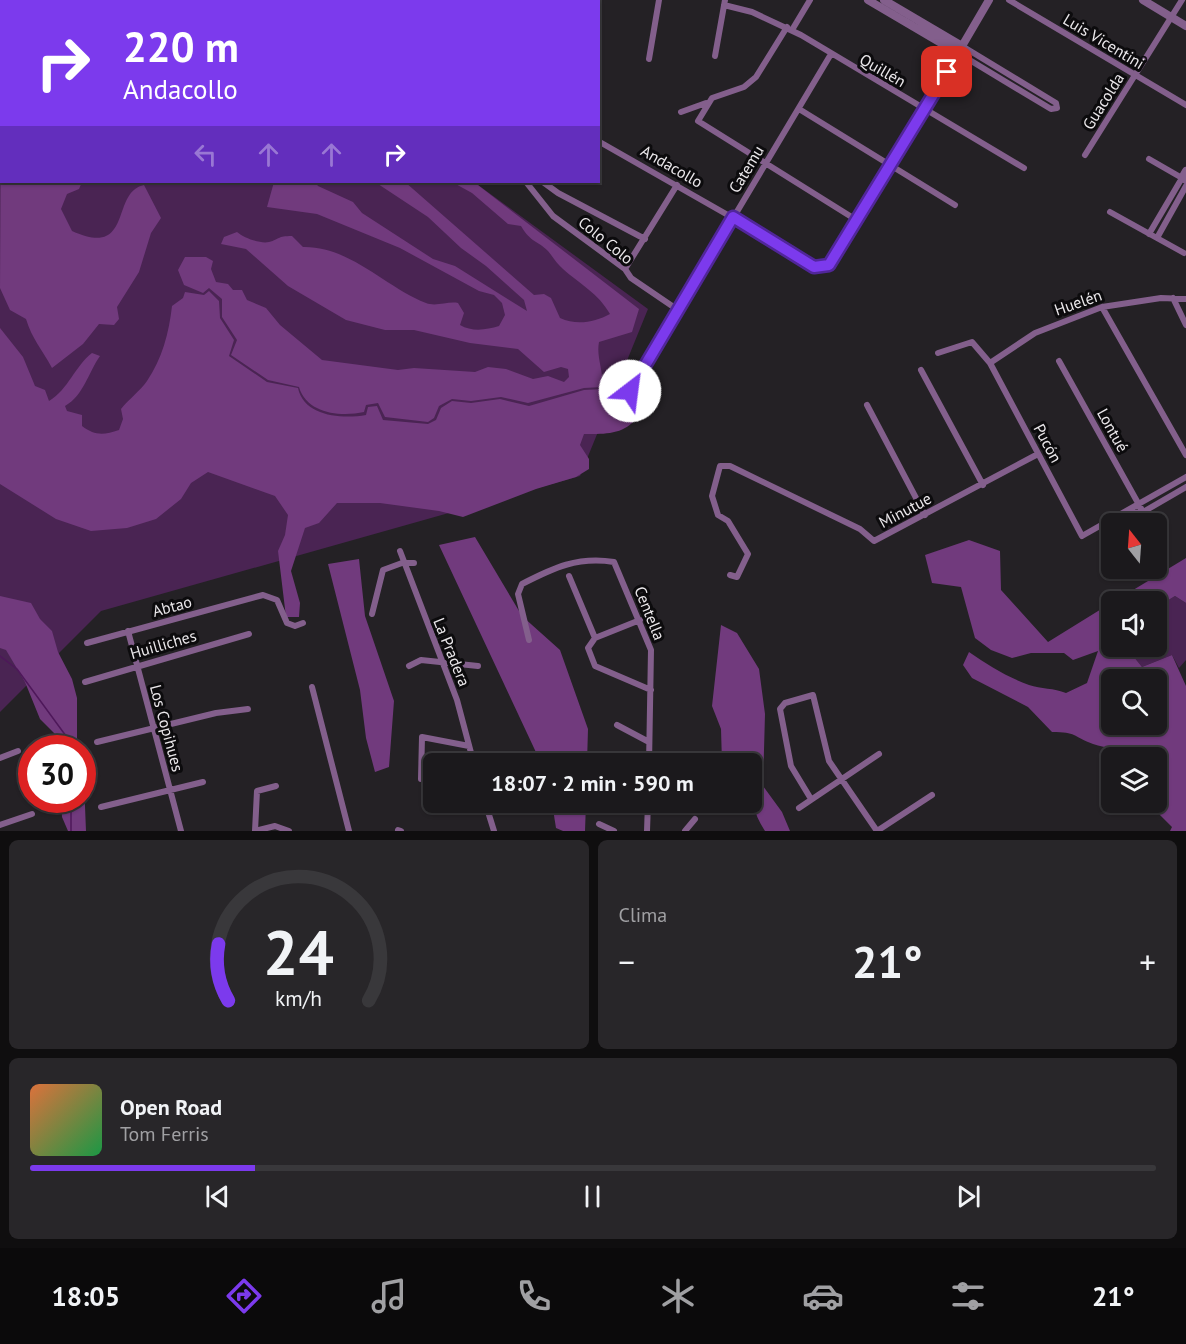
<!DOCTYPE html>
<html lang="es">
<head>
<meta charset="utf-8">
<style>
	:root { --surface:#1b191c; --page:#282629; --text:#f1f3f6; --muted:#a0a0a3; --line:#39383b; --accent:#7c3aed }
	body { margin:0; font-family:"PT Sans",sans-serif; background:var(--page); color:var(--text); height:100vh; display:flex; flex-direction:column; font-size:22px; white-space:nowrap }
	* { box-sizing:border-box; margin:0 }
	p { font-size:20px; color:var(--muted) }
	.icon { flex:none; width:33px; height:33px; fill:none; stroke:currentColor; stroke-width:2; stroke-linecap:round; stroke-linejoin:round }
	.map { position:relative; height:831px; overflow:hidden }
	.side { display:flex; flex-direction:column; gap:9px; padding:9px; background:#0f0e0f; flex:1 }
	.side>* { flex:none }
	.banner { position:absolute; left:0px; top:0px; width:600px; height:183px; box-shadow:0 2px 4px #0004,0 0 0 2px var(--line); background:#7c3aed; color:#fff; overflow:hidden }
	.needle { width:39px; rotate:343deg }
	.controls { position:absolute; left:1101px; top:513px; display:grid; gap:12px }
	.controls a { display:grid; place-items:center; width:66px; height:66px; border-radius:9px; background:var(--surface); box-shadow:0 2px 4px #0004,0 0 0 2px var(--line); font-size:30px }
	.speed { position:absolute; left:18px; top:735px; display:flex; gap:12px; font-size:30px; font-weight:700; text-align:center }
	.speed>* { display:grid; place-content:center; width:78px; height:78px; border-radius:50%; background:var(--surface); box-shadow:0 2px 4px #0004,0 0 0 2px var(--line); line-height:1 }
	.speed .limit { border:9px solid #d22; background:#fff; color:#111 }
	.pin { position:absolute; display:grid; place-items:center; width:51px; height:51px; color:#fff; margin:-26px; border-radius:12px; box-shadow:0 3px 9px #0006 }
	.me { position:absolute; width:66px; margin:-33px; rotate:30deg; stroke-linejoin:round; filter:drop-shadow(0 0 4px #0008) }
	.turn { display:flex; align-items:center; gap:21px; height:126px; padding:0 24px; font-size:27px }
	.turn .icon { width:78px; height:78px; stroke-width:2.5 }
	.turn b { display:block; font-size:42px; line-height:51px }
	.lanes { display:flex; align-items:center; height:57px; padding:0 24px; background:#0003; justify-content:center; gap:30px; direction:ltr }
	.lanes .off { opacity:.35 }
	.big { font-size:45px; font-weight:800; line-height:1.1 }
	.side .card { flex:1; display:flex; flex-direction:column; justify-content:center; gap:9px; min-width:0; padding:0 21px; border-radius:9px; background:var(--page) }
	.side .dial { align-items:center; gap:0 }
	.dial svg { height:156px; overflow:visible; fill:none; stroke:var(--line); stroke-width:7; stroke-linecap:round; text-anchor:middle }
	.dial text { fill:var(--text); stroke:none }
	.song { display:flex; align-items:center; gap:18px }
	.cover { width:72px; height:72px; border-radius:9px; background:linear-gradient(135deg,hsl(20 70% 55%),hsl(140 70% 35%)) }
	.played { height:6px; border-radius:3px; background:linear-gradient(90deg,var(--accent) 20%,var(--line) 20%) }
	.keys { display:flex; justify-content:space-around; direction:ltr }
	.heat { display:flex; justify-content:space-between; align-items:center; font-size:33px; direction:ltr }
	.side .tiles { flex:1; display:grid; gap:9px; grid-template-columns:1fr 1fr }
	.card:last-child { grid-column:span 2 }
	.trip { position:absolute; left:423px; top:753px; width:339px; height:60px; border-radius:9px; background:var(--surface); box-shadow:0 2px 4px #0004,0 0 0 2px var(--line); font-weight:800; line-height:60px; text-align:center }
	.menu { display:flex; height:96px; justify-content:space-around; align-items:center; background:#0b0a0b; color:var(--muted) }
	.menu .icon { width:42px; height:42px }
	.menu .current { color:var(--accent) }
	.menu b { font-size:27px; color:var(--text) }
	.map>svg:first-child { display:block }
	.green { fill:#4a2453 }
	.forest { fill:#713a7d; fill-rule:evenodd }
	.lines { fill:none; stroke-linecap:round; stroke-linejoin:round }
	.stream { stroke:#4e185a; stroke-width:1.5 }
	.minor { stroke:#835f8c; stroke-width:6 }
	.tertiary { stroke:#835f8c; stroke-width:8 }
	.route-casing { stroke:#51269a; stroke-width:15 }
	.route { stroke:#7c3aed; stroke-width:10 }
	.labels { text-anchor:middle; stroke-width:6; stroke-linejoin:round; paint-order:stroke }
	.street-label { font-size:16px; fill:#ebe8eb; stroke:#0c0b0d }
</style>
</head>
<body>
<div class="map">
<svg width="1186" height="831" viewBox="0 0 1186 831">
	<rect width="100%" height="100%" fill="#242125"/>
	<path class="green" d="M0,2L2,182H474L648,309L580,476L101,611L0,712Z
		M1175,596L1186,603V660L1179,668L1172,655L1142,667L1134,657L1132,647L1156,646L1157,607Z"/>
	<path class="forest" d="M1,101L2,182H82L79,189L67,194L61,209L72,231C134,259 110,192 144,185L161,218L151,233L139,272L117,307L119,319L114,325L99,324L83,344L52,368C42,349 32,339 26,319L10,310L0,288Z
		M274,182H315L318,186L353,202L362,213L433,259L455,266L527,311L524,300L486,266L461,248L428,217L375,182H405L534,295L544,294L551,298L560,318C577,326 595,322 610,314C598,293 581,285 563,269C557,264 553,257 548,251C537,240 531,243 521,226L508,224L472,193L452,182H474L639,309L632,332L599,342C596,358 604,371 602,387L584,388L528,403L501,397L471,401L452,399L439,406L434,418L428,422L385,417L378,403L366,405L364,412C341,417 307,414 299,387L268,380L231,355L237,340L222,317V299L209,288L203,293L184,285L178,270L185,257H206L213,261L211,269L216,282L228,284L233,290H242L247,300L266,308L280,325L322,360L398,370L414,368L475,372L488,367L506,369L533,379L548,376L564,382L569,377L568,369L561,367L544,372L518,349L470,343L414,330H385L346,320L288,286L246,249L221,244L224,237L237,232C244,238 260,244 269,242C280,239 277,236 292,236L303,247C350,246 385,287 426,303C436,307 448,301 458,303L464,313L460,325C472,332 486,330 499,326L505,315L502,303L494,295L479,291L400,248L317,214L267,207Z
		M209,291L219,301L220,318L234,340L229,356L267,382L298,388C304,417 343,419 366,415L368,407L377,406L383,420L428,424L436,420L441,408L452,401L471,403L500,399L529,406L584,390L604,389L612,412L636,414L637,417C625,435 604,434 584,434L580,445L589,459V469L576,477L536,489L463,517L439,511L380,503H337L319,523L305,528L291,571L300,603L299,617H286L278,551L285,535L288,515L275,496L208,472L191,483L181,499L156,519L127,528L91,531L56,519L0,484V328L23,357L35,386L45,390L49,401C68,390 75,366 92,353L100,356C88,373 84,395 65,406L67,411L82,415V426C95,436 104,435 119,430L123,419L121,409C129,399 140,391 147,381C162,359 169,333 172,306L183,298L185,292L204,295Z
		M475,537L522,616L560,650L588,729L587,763H541L439,545Z
		M969,540L1000,551L1001,590L1048,642L1111,603L1112,646L1132,647L1134,657L1142,667L1172,655L1186,686V831H1170L1172,827L1159,814L1156,758L1138,757L1136,754C1122,750 1106,748 1093,744C1072,736 1077,732 1052,732L1028,707L972,678L963,665L969,652C988,665 1007,677 1029,685C1041,689 1054,688 1066,693L1087,683L1098,651L1073,660L1064,653H1031L1012,658L991,650L975,638L961,587L932,583L925,555ZM1112,680H1156V724H1112Z
		M1186,558V603L1175,596L1157,607L1156,602L1115,601Z
		M359,559L365,616L394,701L389,767L375,772L366,738L360,690L328,564Z
		M0,596L31,603L40,619L52,631L58,652L72,679L77,698V738L80,748H63L58,737L40,719L25,682L6,650L0,648Z
		M721,625L737,633L759,669L765,714L763,786L782,812L790,831H765C749,806 752,793 752,764L722,763L721,729L712,706Z
		M83,756L86,831H68L62,817L61,800H82Z
		M552,803H586L585,831H563L556,828Z"/>
	<g class="lines">
		<path class="stream" d="M0,656L17,669L66,736L67,748
			M71,831V800"/>
		<path class="minor" d="M46,0L50,2
			M105,0L108,2
			M352,0L354,2
			M1009,0L1186,105
			M99,2L100,0
			M131,2V0
			M466,2V0
			M531,2V0
			M595,2V0
			M724,5L752,12L801,35L1024,168
			M787,27L756,77L744,87L712,98L698,121L858,221
			M792,30L810,0
			M962,46L1056,103L1057,108
			M715,56L725,0
			M649,59L659,0
			M799,109L955,205
			M681,112L706,103
			M598,141L819,267L829,265L846,240L958,53L1051,109L1057,108
			M1085,155L1182,0
			M526,182L553,216L625,269L631,278L678,310
			M543,182L558,193L645,239
			M1110,212L1184,253
			M1149,234L1182,178L1149,159
			M1157,238L1186,186
			M625,269L677,185
			M1173,298L1186,325
			M1102,307L1186,455
			M938,353L972,342L990,363L1082,536L1186,477
			M1059,361L1143,512
			M990,363L1035,333L1102,307L1161,298L1186,299
			M921,370L983,485
			M630,391L831,54
			M867,405L925,515
			M1127,513L1143,512L1186,487
			M400,551L457,700L474,764
			M730,575L737,577L748,554L728,521L718,515L712,496L720,466H730L860,529L874,541L1038,454
			M569,576L595,638
			M372,614L383,570L402,563H414
			M640,620L595,638L588,648L595,666L651,690
			M128,631L181,831
			M529,640L518,594L522,584C553,568 578,556 614,562L651,650L649,764
			M87,643L263,595L277,600L287,623L295,626L303,623
			M409,666L421,660L478,666
			M85,682L249,634
			M312,687L349,831
			M617,725L649,742
			M97,742L216,713L248,709
			M0,758L18,751
			M421,779L422,737L469,746
			M811,799L791,766L780,709L785,703L813,695L829,761L877,831
			M485,802L494,831
			M508,802L521,806
			M101,807L203,782
			M799,808L879,754
			M599,824L614,831
			M0,825L32,814
			M398,830L401,831
			M255,831L257,791L276,786
			M255,831L275,826L289,831
			M647,831L648,802
			M685,831L695,819
			M877,831L932,795"/>
		<path class="tertiary" d="M868,0L958,53L989,0
			M884,0L962,46
			M1143,0L1186,26
			M1186,171L1182,178L1186,180"/>
	</g>
	<g class="lines">
		<defs>
			<path id="route" d="M630,391L733,217L814,267L829,265L947,72"/>
		</defs>
		<use href="#route" class="route-casing"/>
		<use href="#route" class="route"/>
	</g>
	<g class="labels">
		<g class="street-label">
			<text transform="translate(1104 41) rotate(31)" y="6">Luis Vicentini</text>
			<text transform="translate(883 70) rotate(30)" y="6">Quillén</text>
			<text transform="translate(1103 101) rotate(-58)" y="6">Guacolda</text>
			<text transform="translate(672 166) rotate(30)" y="6">Andacollo</text>
			<text transform="translate(746 169) rotate(-59)" y="6">Catemu</text>
			<text transform="translate(606 240) rotate(39)" y="6">Colo Colo</text>
			<text transform="translate(1078 302) rotate(-19)" y="6">Huelén</text>
			<text transform="translate(1113 430) rotate(61)" y="6">Lontué</text>
			<text transform="translate(1048 443) rotate(62)" y="6">Pucón</text>
			<text transform="translate(905 510) rotate(-28)" y="6">Minutue</text>
			<text transform="translate(172 606) rotate(-15)" y="6">Abtao</text>
			<text transform="translate(650 613) rotate(68)" y="6">Centella</text>
			<text transform="translate(163 644) rotate(-16)" y="6">Huilliches</text>
			<text transform="translate(452 652) rotate(68)" y="6">La Pradera</text>
			<text transform="translate(167 728) rotate(75)" y="6">Los Copihues</text>
		</g>
	</g>
</svg>
<div class="controls">
<a><svg class="needle" viewBox="-14 -14 28 28"><path d="M0-13l5 13h-10z" fill="#e53935"/><path d="M0 13l5-13h-10z" fill="#a0a0a3"/></svg></a>
<a><svg class="icon" aria-label="sound" viewBox="0 0 24 24"><path d="M4 9h4l5-4v14l-5-4H4zM17 9q2 3 0 6"/></svg></a>
<a><svg class="icon" aria-label="search" viewBox="0 0 24 24"><circle cx="10" cy="10" r="6"/><path d="M15 15l6 6"/></svg></a>
<a><svg class="icon" aria-label="layers" viewBox="0 0 24 24"><path d="M12 4l9 5-9 5-9-5zM3 14l9 5 9-5"/></svg></a>
</div>
<div class="speed"><div class="limit">30</div></div>
<div class="pin" style="left:947px;top:72px;background:#d93025"><svg class="icon" aria-label="arrive" viewBox="0 0 24 24"><path d="M6 21V4h12l-3 4 3 4H6"/></svg></div>
<svg class="me" style="left:630px;top:391px" viewBox="-20 -20 40 40"><circle r="19" fill="#fff"/><path d="M0-13L10 11 0 6-10 11z" fill="#7c3aed"/></svg>
<div class="trip">18:07 · 2 min · 590 m</div>
<div class="banner">
<div class="turn"><svg class="icon" aria-label="right" viewBox="0 0 24 24"><path d="M7 20v-9h11M14 6l5 5-5 5"/></svg><div><b>220 m</b>Andacollo</div></div>
<div class="lanes"><svg class="icon off" aria-label="left" viewBox="0 0 24 24"><path d="M17 20v-9H6M10 6l-5 5 5 5"/></svg><svg class="icon off" aria-label="ahead" viewBox="0 0 24 24"><path d="M12 20V5M6 11l6-6 6 6"/></svg><svg class="icon off" aria-label="ahead" viewBox="0 0 24 24"><path d="M12 20V5M6 11l6-6 6 6"/></svg><svg class="icon" aria-label="right" viewBox="0 0 24 24"><path d="M7 20v-9h11M14 6l5 5-5 5"/></svg></div>
</div>
</div>
<section class="side">
<div class="tiles">
<div class="card dial"><svg viewBox="0 0 100 80">
<path d="M14 69A42 42 0 1 1 86 69"/>
<path d="M14 69A42 42 0 0 1 9 40" stroke="#7c3aed"/>
<text x="50" y="56" font-size="32" font-weight="700">24</text>
<text x="50" y="72" font-size="11">km/h</text>
</svg></div>
<div class="card"><p>Clima</p>
<div class="heat"><a>−</a><b class="big">21°</b><a>+</a></div>
</div>
<div class="card">
<div class="song"><i class="cover"></i><div><b>Open Road</b><p>Tom Ferris</p></div></div>
<div class="played"></div>
<div class="keys"><svg class="icon" aria-label="previous" viewBox="0 0 24 24"><path d="M18 5L8 12l10 7zM5 5v14"/></svg><svg class="icon" aria-label="pause" viewBox="0 0 24 24"><path d="M8 5v14M16 5v14"/></svg><svg class="icon" aria-label="next" viewBox="0 0 24 24"><path d="M6 5l10 7-10 7zM19 5v14"/></svg></div>
</div>
</div>
</section>
<nav class="menu">
<b>18:05</b>
<svg class="icon current" aria-label="directions" viewBox="0 0 24 24"><path d="M12 3l9 9-9 9-9-9zM9 14v-3h6M13 9l2 2-2 2"/></svg>
<svg class="icon" aria-label="music" viewBox="0 0 24 24"><path d="M9 18V5l10-2v13"/><circle cx="6" cy="18" r="3"/><circle cx="16" cy="16" r="3"/></svg>
<svg class="icon" aria-label="phone" viewBox="0 0 24 24"><path d="M5 4h4l2 5-3 2q2 4 5 5l2-3 5 2v4C11 20 4 13 5 4z"/></svg>
<svg class="icon" aria-label="climate" viewBox="0 0 24 24"><path d="M12 3v18M4 7l16 10M4 17L20 7"/></svg>
<svg class="icon" aria-label="car" viewBox="0 0 24 24"><path d="M5 17H2v-5l4-1 3-4h7l3 4 3 1v5h-3M9 17h6M6 11h13"/><circle cx="7" cy="17" r="2"/><circle cx="17" cy="17" r="2"/></svg>
<svg class="icon" aria-label="filters" viewBox="0 0 24 24"><path d="M4 7h16M4 17h16"/><circle cx="9" cy="7" r="2"/><circle cx="15" cy="17" r="2"/></svg>
<b>21°</b>
</nav>
</body>
</html>
